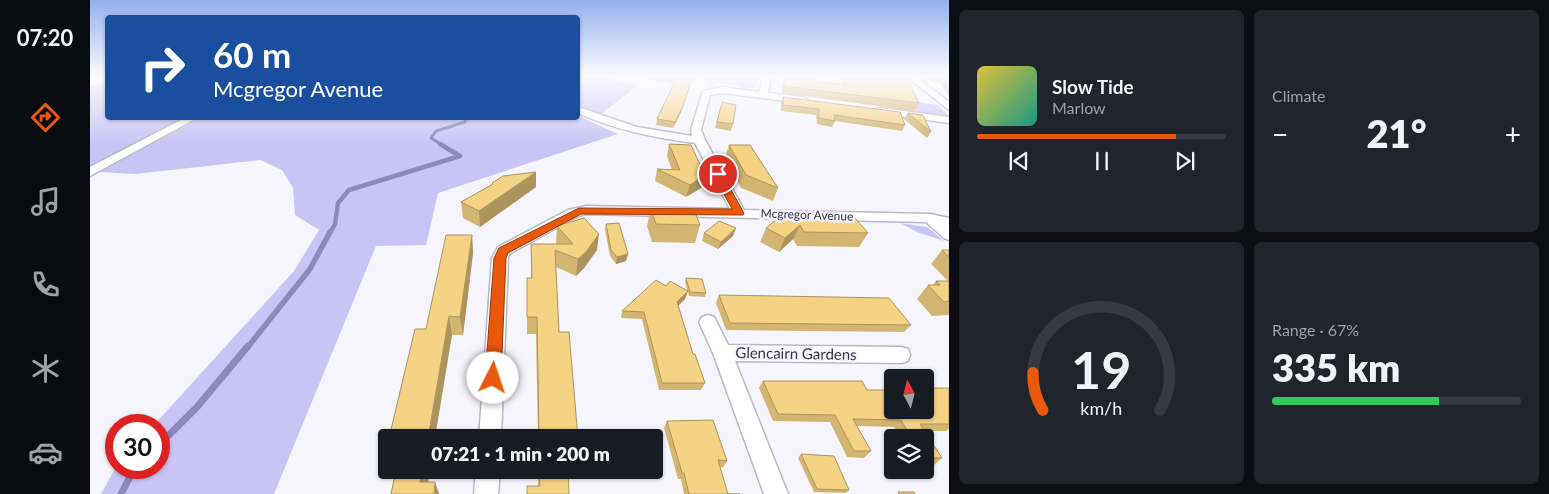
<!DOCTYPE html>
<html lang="en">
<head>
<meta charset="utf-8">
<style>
	:root { --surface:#171b24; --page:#20242c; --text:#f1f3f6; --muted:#9ea1a6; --line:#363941; --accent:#ea580c }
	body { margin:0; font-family:Lato,sans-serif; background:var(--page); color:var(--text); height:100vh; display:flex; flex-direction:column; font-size:19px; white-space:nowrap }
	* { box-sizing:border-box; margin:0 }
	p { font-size:16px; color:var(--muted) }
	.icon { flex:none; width:28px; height:28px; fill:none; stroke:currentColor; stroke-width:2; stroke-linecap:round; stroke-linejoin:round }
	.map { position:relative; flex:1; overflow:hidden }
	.panel { display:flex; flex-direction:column; gap:10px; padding:10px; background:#0d0f14; width:600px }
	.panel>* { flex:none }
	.banner { position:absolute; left:15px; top:15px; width:475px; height:105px; border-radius:5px; box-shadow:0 1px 4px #0004; background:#1a4fa0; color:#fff; overflow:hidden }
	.needle { width:32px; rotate:353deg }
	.buttons { position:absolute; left:794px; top:369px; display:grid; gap:10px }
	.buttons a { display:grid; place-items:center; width:50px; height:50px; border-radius:5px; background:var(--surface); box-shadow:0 1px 4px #0004; font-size:25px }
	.speed { position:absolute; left:15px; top:414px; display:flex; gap:10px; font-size:25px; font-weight:700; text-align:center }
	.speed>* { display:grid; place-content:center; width:65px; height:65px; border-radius:50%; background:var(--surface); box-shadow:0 1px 4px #0004; line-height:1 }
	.speed .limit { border:8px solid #d22; background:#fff; color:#111 }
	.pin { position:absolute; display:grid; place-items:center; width:42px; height:42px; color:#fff; margin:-21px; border:2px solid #fff; border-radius:50%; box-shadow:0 1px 5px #0007 }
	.me { position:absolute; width:55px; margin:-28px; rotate:4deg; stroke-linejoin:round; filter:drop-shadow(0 0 4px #0008) }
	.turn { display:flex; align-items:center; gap:18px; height:105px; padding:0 25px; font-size:22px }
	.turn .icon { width:65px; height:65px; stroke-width:2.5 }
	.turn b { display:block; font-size:35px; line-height:42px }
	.big { font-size:38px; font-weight:800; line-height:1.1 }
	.panel .widget { flex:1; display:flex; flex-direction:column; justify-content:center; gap:8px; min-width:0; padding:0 18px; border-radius:8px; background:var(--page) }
	.panel .dial { align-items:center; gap:0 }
	.dial svg { height:130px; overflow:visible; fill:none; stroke:var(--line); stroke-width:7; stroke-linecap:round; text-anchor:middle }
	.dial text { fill:var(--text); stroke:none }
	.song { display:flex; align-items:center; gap:15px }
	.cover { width:60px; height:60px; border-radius:8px; background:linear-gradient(135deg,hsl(50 70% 55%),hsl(170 70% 35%)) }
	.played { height:5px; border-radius:2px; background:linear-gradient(90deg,var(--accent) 80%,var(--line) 80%) }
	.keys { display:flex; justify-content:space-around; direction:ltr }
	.heat { display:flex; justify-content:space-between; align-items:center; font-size:28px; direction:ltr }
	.charge { height:8px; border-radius:4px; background:linear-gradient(90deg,#34c759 67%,var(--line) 0) }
	.panel .tiles { flex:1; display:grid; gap:10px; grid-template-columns:repeat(2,1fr) }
	.trip { position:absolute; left:288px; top:429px; width:285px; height:50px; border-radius:5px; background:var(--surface); box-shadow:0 1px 4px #0004; font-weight:800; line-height:50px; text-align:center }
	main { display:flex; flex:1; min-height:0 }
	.tabs { display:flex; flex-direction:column; width:90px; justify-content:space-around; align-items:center; background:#090b0e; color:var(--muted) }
	.tabs .icon { width:35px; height:35px }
	.tabs .current { color:var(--accent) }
	.tabs b { font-size:22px; color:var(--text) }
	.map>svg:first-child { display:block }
	.green { fill:#c9c4f6 }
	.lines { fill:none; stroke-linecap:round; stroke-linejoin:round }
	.stream-far3 { stroke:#8d88bd; stroke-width:3 }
	.stream-far2 { stroke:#8d88bd; stroke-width:4.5 }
	.stream-far1 { stroke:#8d88bd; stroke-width:5.5 }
	.stream { stroke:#8d88bd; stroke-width:7 }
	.street-casing { stroke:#b9b8c5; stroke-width:3 }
	.street { fill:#fff; fill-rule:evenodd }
	.wall { fill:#d3b572 }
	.shaded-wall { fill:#ac945c }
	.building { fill:#f5d384; stroke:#ac945c }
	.route { fill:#ea580c; stroke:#983908 }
	.labels { text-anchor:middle; stroke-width:5; stroke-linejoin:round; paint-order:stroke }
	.street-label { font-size:12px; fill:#38373d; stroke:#f6f5fe }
	.near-street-label { font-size:15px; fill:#38373d; stroke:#f6f5fe }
</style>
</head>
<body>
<main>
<nav class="tabs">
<b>07:20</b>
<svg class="icon current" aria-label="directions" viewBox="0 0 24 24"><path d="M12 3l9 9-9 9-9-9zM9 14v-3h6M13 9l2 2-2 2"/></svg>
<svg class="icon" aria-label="music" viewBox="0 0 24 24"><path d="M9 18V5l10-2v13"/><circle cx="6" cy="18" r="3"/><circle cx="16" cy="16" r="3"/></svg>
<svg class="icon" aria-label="phone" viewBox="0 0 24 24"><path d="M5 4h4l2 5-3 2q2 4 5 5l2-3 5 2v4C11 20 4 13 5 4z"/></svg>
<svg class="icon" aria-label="climate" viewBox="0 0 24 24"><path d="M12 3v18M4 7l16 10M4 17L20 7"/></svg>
<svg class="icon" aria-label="car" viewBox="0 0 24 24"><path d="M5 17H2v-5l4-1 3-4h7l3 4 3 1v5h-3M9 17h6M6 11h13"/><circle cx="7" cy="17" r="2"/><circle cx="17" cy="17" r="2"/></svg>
</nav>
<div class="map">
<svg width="859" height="494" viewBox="0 0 859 494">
	<rect width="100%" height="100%" fill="#f6f5fe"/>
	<path class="green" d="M488,76H507L547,86L510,115L488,105Z
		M620,76H670L667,87L651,89V86L625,83L624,86L618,84Z
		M17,83L18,118H94L0,167V85Z
		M820,101L848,105L859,116L827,113Z
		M488,116L528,134L348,193L336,245L286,246L184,494H11L26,467L69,468V425H64L204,271L229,230L205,215L203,188L192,170L170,160L45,174L8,172L111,118Z
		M810,223L837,227L854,241L827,232Z"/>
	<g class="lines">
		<path class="stream-far3" d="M352,145L341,138L346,131L375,122V118"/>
		<path class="stream-far2" d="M240,233L245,224L248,203L259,190L370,156L350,144"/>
		<path class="stream-far1" d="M157,348L220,269L240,232"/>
		<path class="stream" d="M69,445L107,407L158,346
			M31,494L42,473L47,468"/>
		<defs>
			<path id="street" d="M673,76H681L678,93L713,97L718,100L713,103L632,93L620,95L611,130L615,140L654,210L840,214L859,218V240L854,238L836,222L496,214L488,216L419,254L418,258L411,438H389L402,258L408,247L478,210L496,206L640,209L605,143C564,138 525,130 488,113V107L547,127L602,136L601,130L613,91L632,87L669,92Z
				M816,76H825L859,102V110Z
				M791,108L859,117V123L787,113V109Z
				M95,118H107L0,176V167Z
				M618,315L624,317L638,345L811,347L818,349L820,355L818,361L811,363L645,361L698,494H674L623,353L609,322L612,317Z
				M386,470H410L408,494H384Z"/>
		</defs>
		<use href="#street" class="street-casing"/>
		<use href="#street" class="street"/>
	</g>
	<path class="wall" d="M531,76H603L591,112L583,128L566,125L567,119L584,84L546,76L543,79Z
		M693,76H719V81L752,84L750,76H813L829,103L824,111L692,93Z
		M839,76H859V95L858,94L849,83L843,82Z
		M693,97L815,125L812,131L745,121L742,127L727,124L726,115L691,111V103Z
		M630,108L643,124L641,131L625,128Z
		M818,113L841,132L837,138L814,119Z
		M579,144L611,188L596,197L565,181L567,169L582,170L577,156Z
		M639,145L688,188L683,201L651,188L635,157Z
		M402,183L446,187L390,227L373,218L371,202L402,185Z
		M561,209L610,225L605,243L562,242L557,226Z
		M695,217L778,233L769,247L707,246L703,239L689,252L670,242L676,228Z
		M516,224L538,254L536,261L526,264L520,256L515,230Z
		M467,226L507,250L494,268L486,276L466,267L469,332L488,438H448L446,334H437V278H441V244H467L466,243Z
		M614,233L643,236L628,249L612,241Z
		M382,235L383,253L373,335H362L336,329Z
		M852,250H859V315L842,316L827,299L838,285H843L846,281H858L841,264Z
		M596,278L616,293L615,297L599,296L595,282Z
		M576,286L598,291L595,299L588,305L603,354L615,383L611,390H569L552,319L531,318L532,311Z
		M629,295L821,325L814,332L636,330L626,303Z
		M673,381L777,390H835L838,388H859V429L856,431H834L852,458L844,465H835V438H811L804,427L767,426L781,451L774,458L757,457L740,422L683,421L669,388Z
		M577,421L637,461L633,467H630L638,494H650H594L591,479H588L574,428Z
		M296,447V465L293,458Z
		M711,454L759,490L756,493L724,492L708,458Z
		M298,470H340L338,482H345L349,494H301L305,475H300Z
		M448,470H490L488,479H478L448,486Z"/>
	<path class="shaded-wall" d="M603,76L591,112L583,128L585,122Z
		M446,172V187L390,227L389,211Z
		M615,175L611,188L596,197L600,185Z
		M710,225L703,239L689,252L695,238Z
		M646,228L643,236L628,249L631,242Z
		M509,234L507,250L494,268L486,276L488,259Z
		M382,235L383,253L373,335L370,317Z
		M538,254L536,261L526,264L527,257Z
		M598,291L595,299L585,309L587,302Z
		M359,316L362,335L345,438H338Z
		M332,470H340L336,494L330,482Z
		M345,482L349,494H344Z"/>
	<path class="building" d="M572,76H603L593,106L585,122L567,119L586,79Z
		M695,76H719V81L757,85L755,76H816L829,103L694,86Z
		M851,76H859V83L853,76Z
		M693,97L810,112L815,125L744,115L745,121L729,118V109L693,105Z
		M632,102L646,105L643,124L627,122Z
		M818,113L833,115L841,132Z
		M579,144L601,145L615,175L600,185L567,169L590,170Z
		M639,145H660L688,188L656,175Z
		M446,172L389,211L371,202L403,184L402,183L413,176Z
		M561,209L604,210L610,225L566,224Z
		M692,215L695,217L765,218L778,233L714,232L710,225L695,238L676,228Z
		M494,218L509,234L496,252L488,259L465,250L469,332H479L488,438H449L447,317H437V278H442L441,244H483L467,226Z
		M629,221L646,228L631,242L614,233Z
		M529,223L538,254L527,257L521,250L516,224Z
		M356,235H382L370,317L359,316L338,438H299L325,329H336Z
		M852,250H859V257Z
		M596,278L612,279L616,293L600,292Z
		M566,280L576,286L580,281L598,291L587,302L603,354H605L615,383H572L554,312L532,311Z
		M846,281H859V301L854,302L838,285H850Z
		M629,295L799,298L821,325L640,323Z
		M673,381H772L777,390H802V410H835V391H840L838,388H859V424H830L852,458H835V438H822L811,420L763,419L781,451H764L745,415L688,414Z
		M623,420L637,461L628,460L638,494H650H599L594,473H592L577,421Z
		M296,447V459L293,458Z
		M711,454L744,456L759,490L727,489Z
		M306,470H332L330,482H345L344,494H301Z
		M449,470H478L479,494H437V486H450Z
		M808,492H824L825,494H809Z"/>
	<linearGradient id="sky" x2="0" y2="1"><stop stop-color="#92b0ed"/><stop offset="0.52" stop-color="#fbfaff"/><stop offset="1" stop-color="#fbfaff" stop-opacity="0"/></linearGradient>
	<rect width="859" height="145" fill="url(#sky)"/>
	<path class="route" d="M624,172H631L632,174L654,213L653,215L491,214L418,253L416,258L411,378L408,382L403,384L398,382L395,378L404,258L409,248L489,208L642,209L623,174Z"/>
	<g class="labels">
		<g class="street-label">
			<text transform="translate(717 215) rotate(2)" y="4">Mcgregor Avenue</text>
		</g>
		<g class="near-street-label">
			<text transform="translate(706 354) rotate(1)" y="5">Glencairn Gardens</text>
		</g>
	</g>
</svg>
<div class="buttons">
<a><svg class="needle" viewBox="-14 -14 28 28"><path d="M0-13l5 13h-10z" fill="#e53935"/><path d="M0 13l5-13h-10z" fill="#9ea1a6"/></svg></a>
<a><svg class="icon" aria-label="layers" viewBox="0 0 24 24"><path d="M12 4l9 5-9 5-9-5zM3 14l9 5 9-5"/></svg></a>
</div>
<div class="speed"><div class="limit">30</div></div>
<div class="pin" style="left:628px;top:174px;background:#d93025"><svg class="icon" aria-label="arrive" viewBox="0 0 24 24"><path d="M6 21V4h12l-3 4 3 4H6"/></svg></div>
<svg class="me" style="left:403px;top:378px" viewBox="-20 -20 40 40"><circle r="19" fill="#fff"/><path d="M0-13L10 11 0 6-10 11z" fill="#ea580c"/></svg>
<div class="trip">07:21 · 1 min · 200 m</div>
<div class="banner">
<div class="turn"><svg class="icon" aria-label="right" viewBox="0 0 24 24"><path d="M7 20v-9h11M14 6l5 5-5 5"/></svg><div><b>60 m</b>Mcgregor Avenue</div></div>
</div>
</div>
<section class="panel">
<div class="tiles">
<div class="widget">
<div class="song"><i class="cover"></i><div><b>Slow Tide</b><p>Marlow</p></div></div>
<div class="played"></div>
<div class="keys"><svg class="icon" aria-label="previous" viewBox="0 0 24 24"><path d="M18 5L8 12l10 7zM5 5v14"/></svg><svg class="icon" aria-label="pause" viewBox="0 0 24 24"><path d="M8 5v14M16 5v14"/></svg><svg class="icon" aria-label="next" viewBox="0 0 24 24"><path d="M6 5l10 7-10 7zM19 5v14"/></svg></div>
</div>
<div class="widget"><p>Climate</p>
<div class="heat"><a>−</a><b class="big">21°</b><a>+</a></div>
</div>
<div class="widget dial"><svg viewBox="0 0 100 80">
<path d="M14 69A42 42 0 1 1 86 69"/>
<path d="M14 69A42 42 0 0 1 8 46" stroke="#ea580c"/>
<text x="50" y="56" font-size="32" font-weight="700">19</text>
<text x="50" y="72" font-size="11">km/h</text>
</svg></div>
<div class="widget"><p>Range · 67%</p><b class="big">335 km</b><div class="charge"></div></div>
</div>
</section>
</main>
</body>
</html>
